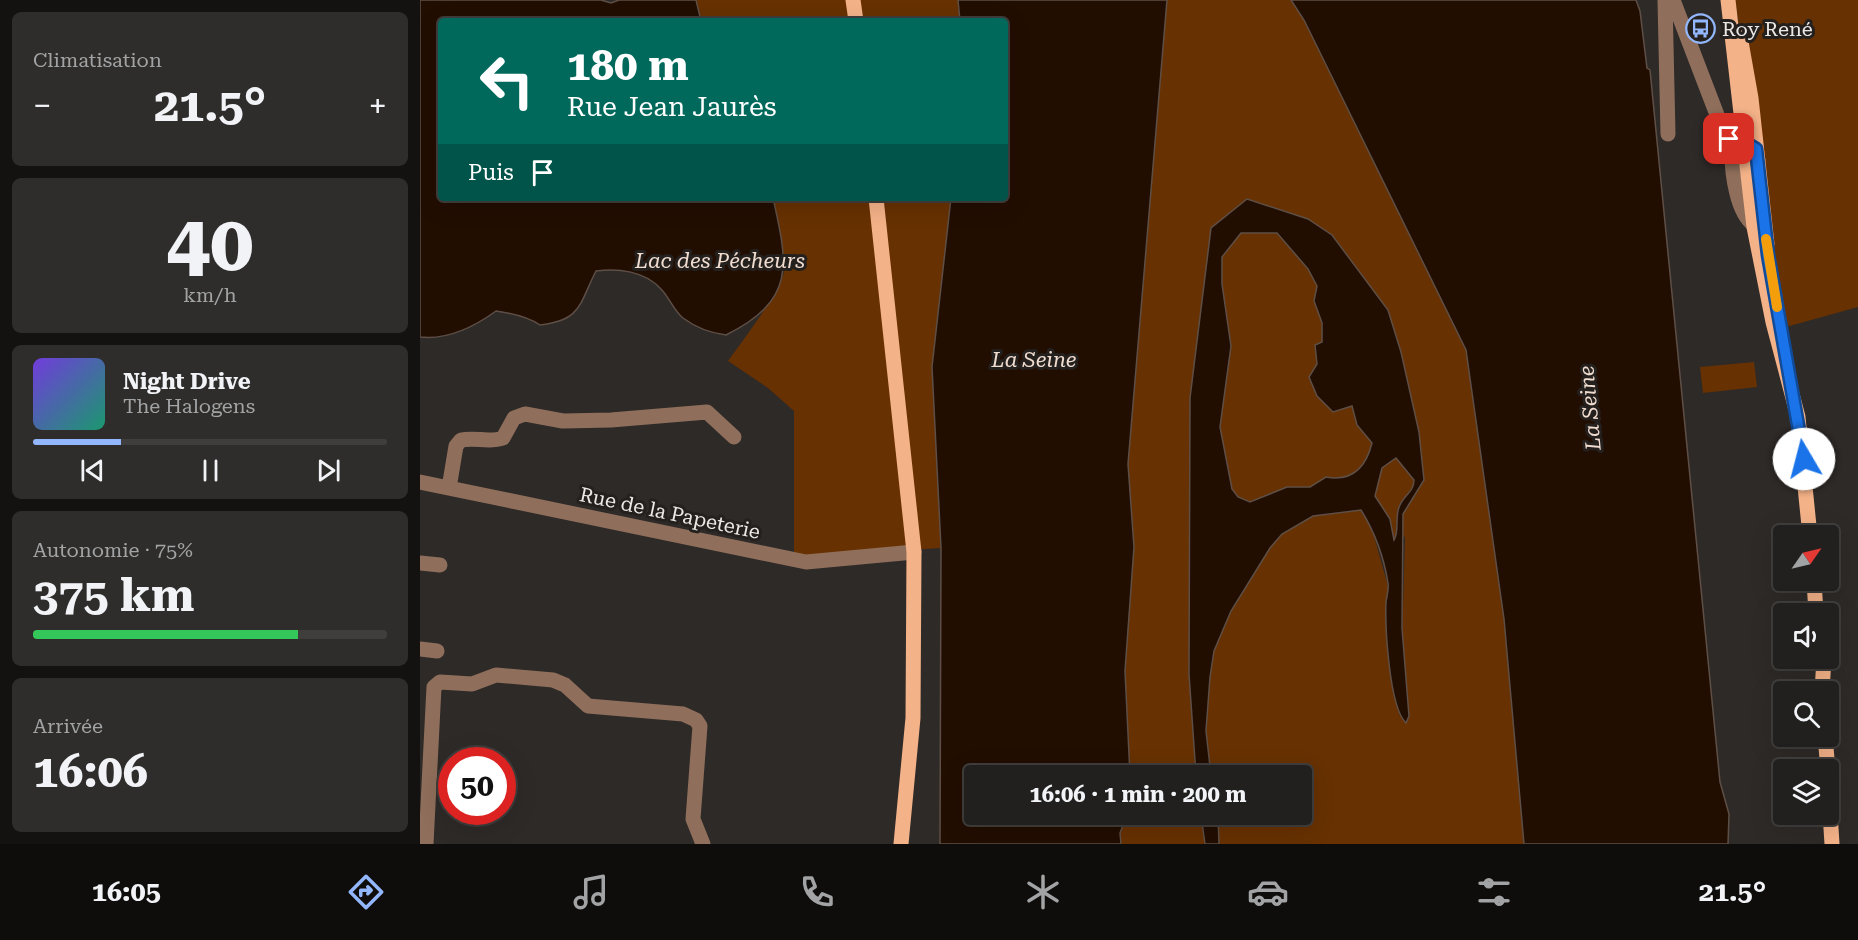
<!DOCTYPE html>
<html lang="fr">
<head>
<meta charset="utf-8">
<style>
	:root { --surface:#22201e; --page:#2e2d2b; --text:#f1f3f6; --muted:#a2a3a4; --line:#3f3e3c; --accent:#93b7fd }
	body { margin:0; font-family:"Roboto Serif",serif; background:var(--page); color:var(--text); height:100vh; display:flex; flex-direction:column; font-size:22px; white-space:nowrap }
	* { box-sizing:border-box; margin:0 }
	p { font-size:20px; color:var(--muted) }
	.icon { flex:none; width:33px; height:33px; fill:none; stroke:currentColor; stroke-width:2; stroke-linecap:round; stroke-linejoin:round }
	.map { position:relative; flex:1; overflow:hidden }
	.panel { display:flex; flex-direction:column; gap:12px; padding:12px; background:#131210; width:420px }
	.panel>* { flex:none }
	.top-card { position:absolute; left:18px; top:18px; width:570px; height:183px; border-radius:6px; box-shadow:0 6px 24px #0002,0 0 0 2px var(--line); background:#00695c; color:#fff; overflow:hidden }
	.needle { width:39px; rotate:56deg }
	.buttons { position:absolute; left:1353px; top:525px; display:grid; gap:12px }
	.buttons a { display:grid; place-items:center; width:66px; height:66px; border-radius:6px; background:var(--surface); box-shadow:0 6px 24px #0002,0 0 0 2px var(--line); font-size:30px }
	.speed { position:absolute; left:18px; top:747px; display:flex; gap:12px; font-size:30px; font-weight:700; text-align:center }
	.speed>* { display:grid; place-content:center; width:78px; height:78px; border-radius:50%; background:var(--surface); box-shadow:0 6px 24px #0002,0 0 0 2px var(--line); line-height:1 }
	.speed .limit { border:9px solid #d22; background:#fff; color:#111 }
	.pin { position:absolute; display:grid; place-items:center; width:51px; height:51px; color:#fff; margin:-26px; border-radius:12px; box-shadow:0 3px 9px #0006 }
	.me { position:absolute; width:66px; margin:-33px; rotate:352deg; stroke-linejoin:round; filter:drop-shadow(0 0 4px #0008) }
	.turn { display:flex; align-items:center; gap:21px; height:126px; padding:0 30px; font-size:27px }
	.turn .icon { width:78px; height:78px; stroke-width:2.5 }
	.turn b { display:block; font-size:42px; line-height:51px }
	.then { display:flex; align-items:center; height:57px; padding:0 30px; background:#0003; gap:12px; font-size:22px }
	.big { font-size:45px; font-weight:700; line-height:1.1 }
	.panel .widget { flex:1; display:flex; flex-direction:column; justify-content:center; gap:9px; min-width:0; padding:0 21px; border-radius:9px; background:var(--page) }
	.panel .dial { align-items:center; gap:0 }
	.dial b { font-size:78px; line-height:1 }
	.song { display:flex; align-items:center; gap:18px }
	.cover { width:72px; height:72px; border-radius:9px; background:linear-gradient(135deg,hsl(260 70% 55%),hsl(160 70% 35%)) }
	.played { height:6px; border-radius:3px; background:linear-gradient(90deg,var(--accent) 25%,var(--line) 25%) }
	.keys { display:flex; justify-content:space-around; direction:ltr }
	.heat { display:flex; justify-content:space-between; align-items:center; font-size:33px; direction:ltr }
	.charge { height:9px; border-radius:4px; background:linear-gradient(90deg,#34c759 75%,var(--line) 0) }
	.trip { position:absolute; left:544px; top:765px; width:348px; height:60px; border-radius:6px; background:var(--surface); box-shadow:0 6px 24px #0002,0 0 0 2px var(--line); font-weight:700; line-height:60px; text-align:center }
	.menu { display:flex; height:96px; justify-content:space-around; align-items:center; background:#0e0d0c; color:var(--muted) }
	.menu .icon { width:42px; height:42px }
	.menu .current { color:var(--accent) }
	.menu b { font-size:27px; color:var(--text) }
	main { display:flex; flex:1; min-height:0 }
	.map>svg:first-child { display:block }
	.green { fill:#673102 }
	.water { fill:#220d01; stroke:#5e4f46; stroke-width:1.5; fill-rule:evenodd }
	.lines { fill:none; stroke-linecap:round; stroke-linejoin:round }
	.minor { stroke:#8f6f5b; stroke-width:15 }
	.major { stroke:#f4b288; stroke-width:15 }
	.route-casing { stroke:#114b97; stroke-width:15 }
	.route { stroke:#1a73e8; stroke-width:10 }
	.slow { stroke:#f59e0b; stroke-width:10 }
	.labels { text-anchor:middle; stroke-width:6; stroke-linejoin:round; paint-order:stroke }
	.poi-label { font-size:20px; fill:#ebe9e7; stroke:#24201e; text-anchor:start }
	.street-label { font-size:20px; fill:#ebe9e7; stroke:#24201e }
	.water-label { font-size:21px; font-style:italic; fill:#f1dcd0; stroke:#24201e }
</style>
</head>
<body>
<main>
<section class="panel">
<div class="widget"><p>Climatisation</p>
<div class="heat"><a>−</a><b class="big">21.5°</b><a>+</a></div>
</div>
<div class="widget dial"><b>40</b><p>km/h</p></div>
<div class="widget">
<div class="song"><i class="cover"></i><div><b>Night Drive</b><p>The Halogens</p></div></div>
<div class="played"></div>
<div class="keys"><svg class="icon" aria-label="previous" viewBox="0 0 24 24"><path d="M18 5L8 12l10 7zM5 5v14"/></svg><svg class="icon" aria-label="pause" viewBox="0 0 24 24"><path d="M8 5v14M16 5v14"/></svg><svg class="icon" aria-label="next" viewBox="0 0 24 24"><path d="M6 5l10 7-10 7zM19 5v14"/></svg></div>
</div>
<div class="widget"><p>Autonomie · 75%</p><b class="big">375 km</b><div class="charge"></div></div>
<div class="widget"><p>Arrivée</p><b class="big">16:06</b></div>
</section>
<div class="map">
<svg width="1438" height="844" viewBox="0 0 1438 844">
	<rect width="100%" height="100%" fill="#2e2a28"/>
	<path class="green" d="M276,0H538L540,21H281Z
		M747,0H871L884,20L1046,350L1084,619L1104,844H799L798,815L882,814V776L791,775L786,730L790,677L794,651L811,611L850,548L862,534L893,516L941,510L952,529L968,586V642L980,717L985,538L976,522L977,534L974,541L970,519L955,496L949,458C936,473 927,481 906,477L890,487H867L830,502L818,497L812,489L800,428L811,346L802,284V256L821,233H857L888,269L897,286L894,301L902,323V342L896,345L897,364L889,377L932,406L937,425L952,443L976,458L994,479V487L980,505L984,512L1004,480L999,432L981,352L968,310L912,235L791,228L770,398L769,674L776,775H710L705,671L714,547L708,464Z
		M1315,0H1438V307L1366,327Z
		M353,198H531L512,367L521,548L374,557V411L348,388L308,361C320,344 363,288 364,271C365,247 358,222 353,198Z
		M1334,362L1337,387L1283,393L1280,367Z
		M707,815H781L785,844H701L700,833Z"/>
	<path class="water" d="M0,0H181L191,3L199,0H276L281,21H21V198H353C368,265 376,300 306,335C291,333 275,327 263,318C254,311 249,297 241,289C225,271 198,268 176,271C159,304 162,320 120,325C108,317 90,313 76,311C54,327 27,340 0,337Z
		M538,0H747L708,464L714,547L705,671L710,775L555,776V814L707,815L700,833L701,844H520L521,548L512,367L531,198H585V21H540Z
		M871,0H1216L1220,11L1227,68L1230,70L1300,782L1309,814L1308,844H1104L1084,619L1046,350L884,20Z
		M827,199L888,219L912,235L968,310L981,352L999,432L1004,480L983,514L982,628L989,716L986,723C969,707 965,626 966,602C967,595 969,589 968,583C964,558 954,531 941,510L893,516L862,534L850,548L811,611L794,651L790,677L786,731L791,775H776L769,674L770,398L791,228ZM821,233H857L888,269L897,286L894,301L902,323V342L895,345L897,364L889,377L897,396L913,412L932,406L937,425L952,443C946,467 933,482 906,477L890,487H867L830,502L818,497L812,489L800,427L811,346L802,284V257ZM976,458L994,480C994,492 984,495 980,505C974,516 980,530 974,540L970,519L955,496L962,468Z
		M781,815H798L799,844H785Z"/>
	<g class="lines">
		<path class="minor" d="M1245,0L1248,134
			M1253,0L1312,154L1322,162L1338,160
			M1312,154C1312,174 1317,213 1334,225
			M0,482L386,562L494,552
			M29,488L36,446L41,440C56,437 69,443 83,438L94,418L105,414L143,421L191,420L287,412L314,437
			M0,563L20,565
			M0,649L17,651
			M6,844L14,687L20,682L52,684L76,675L133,680L145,685L168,706L263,714L276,720L280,726L273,819L283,844"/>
		<path class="major" d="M433,0L436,21
			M1308,0L1334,227L1353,322L1378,417L1390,536
			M1320,36L1331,98L1347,244
			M456,198L494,552L493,718L481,844
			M1394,580L1396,614
			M1402,692L1404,658
			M1405,736L1408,770
			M1408,781L1412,844"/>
	</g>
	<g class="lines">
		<defs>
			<path id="route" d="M1309,139L1316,137L1336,149L1348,255L1384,459"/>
		</defs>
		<use href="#route" class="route-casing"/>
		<use href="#route" class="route"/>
		<path class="slow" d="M1346,239L1357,307"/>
	</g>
	<defs>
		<symbol id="bus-ring" viewBox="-11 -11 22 22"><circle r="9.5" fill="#24201e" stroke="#93b7fd" stroke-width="1.5"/><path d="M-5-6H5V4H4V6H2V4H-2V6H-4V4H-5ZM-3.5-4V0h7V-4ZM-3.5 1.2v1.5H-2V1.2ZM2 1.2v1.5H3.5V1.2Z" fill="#93b7fd"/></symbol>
	</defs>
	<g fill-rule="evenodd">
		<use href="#bus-ring" x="1264" y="12" width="33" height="33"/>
	</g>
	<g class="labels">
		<g class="poi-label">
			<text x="1302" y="36">Roy René</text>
		</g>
		<g class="street-label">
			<text transform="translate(250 513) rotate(12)" y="7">Rue de la Papeterie</text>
		</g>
		<g class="water-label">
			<text x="300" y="268">Lac des Pécheurs</text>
			<text x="614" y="367">La Seine</text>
			<text transform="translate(1170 408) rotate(-95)" y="7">La Seine</text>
		</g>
	</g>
</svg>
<div class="buttons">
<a><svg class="needle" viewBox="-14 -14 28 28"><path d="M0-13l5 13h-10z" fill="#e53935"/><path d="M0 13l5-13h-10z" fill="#a2a3a4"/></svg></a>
<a><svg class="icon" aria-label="sound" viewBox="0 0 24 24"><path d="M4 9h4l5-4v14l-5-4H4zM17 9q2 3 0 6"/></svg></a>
<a><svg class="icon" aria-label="search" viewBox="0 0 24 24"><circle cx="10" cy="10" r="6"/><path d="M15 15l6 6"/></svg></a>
<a><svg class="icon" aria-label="layers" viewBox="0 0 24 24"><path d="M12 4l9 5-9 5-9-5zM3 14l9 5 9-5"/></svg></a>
</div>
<div class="speed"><div class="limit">50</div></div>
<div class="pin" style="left:1309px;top:139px;background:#d93025"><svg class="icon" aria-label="arrive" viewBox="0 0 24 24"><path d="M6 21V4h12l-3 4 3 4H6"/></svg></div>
<svg class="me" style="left:1384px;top:459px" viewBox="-20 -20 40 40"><circle r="19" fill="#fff"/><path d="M0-13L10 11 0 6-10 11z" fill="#1a73e8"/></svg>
<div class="trip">16:06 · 1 min · 200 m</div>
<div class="top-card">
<div class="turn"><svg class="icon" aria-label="left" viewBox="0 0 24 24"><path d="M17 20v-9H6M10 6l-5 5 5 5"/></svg><div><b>180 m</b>Rue Jean Jaurès</div></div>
<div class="then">Puis<svg class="icon" aria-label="arrive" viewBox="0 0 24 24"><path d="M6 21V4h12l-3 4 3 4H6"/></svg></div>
</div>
</div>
</main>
<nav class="menu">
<b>16:05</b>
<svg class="icon current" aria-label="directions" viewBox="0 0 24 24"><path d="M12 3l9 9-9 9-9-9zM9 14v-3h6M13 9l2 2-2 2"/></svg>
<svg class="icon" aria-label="music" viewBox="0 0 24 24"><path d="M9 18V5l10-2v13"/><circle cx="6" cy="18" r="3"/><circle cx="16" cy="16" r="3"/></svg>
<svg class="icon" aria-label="phone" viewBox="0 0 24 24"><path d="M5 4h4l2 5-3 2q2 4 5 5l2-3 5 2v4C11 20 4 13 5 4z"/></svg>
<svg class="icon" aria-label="climate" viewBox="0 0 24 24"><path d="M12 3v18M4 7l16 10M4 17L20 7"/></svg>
<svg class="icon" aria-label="car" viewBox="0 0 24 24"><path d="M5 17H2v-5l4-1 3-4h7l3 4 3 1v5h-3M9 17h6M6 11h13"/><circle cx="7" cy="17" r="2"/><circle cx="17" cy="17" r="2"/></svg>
<svg class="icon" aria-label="filters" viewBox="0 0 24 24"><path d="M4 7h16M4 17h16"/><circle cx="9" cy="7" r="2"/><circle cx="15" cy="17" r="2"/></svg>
<b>21.5°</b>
</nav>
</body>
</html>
